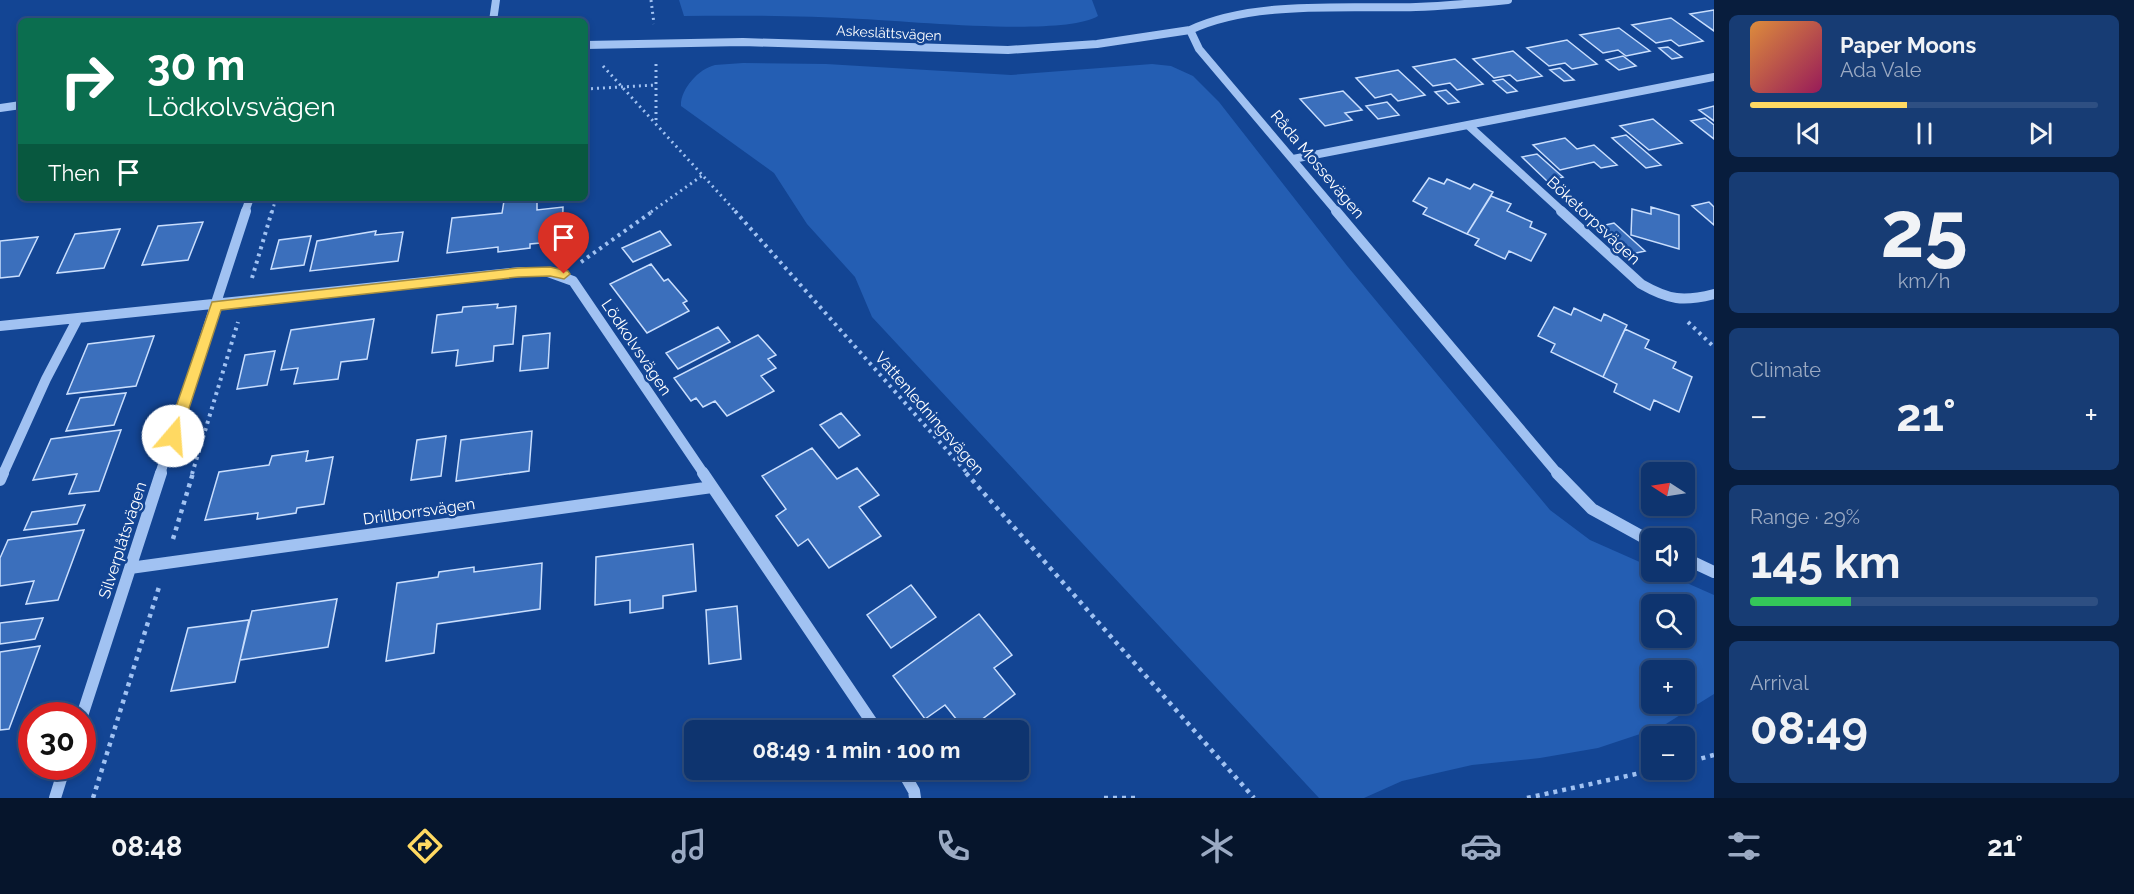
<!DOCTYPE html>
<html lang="en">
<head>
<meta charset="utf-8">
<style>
	:root { --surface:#0e346f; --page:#173c74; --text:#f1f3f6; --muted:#9baac3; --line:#2e4f82; --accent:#ffd962 }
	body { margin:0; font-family:Raleway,sans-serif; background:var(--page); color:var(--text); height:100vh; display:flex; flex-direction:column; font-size:22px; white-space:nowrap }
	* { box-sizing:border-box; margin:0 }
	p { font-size:20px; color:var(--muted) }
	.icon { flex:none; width:33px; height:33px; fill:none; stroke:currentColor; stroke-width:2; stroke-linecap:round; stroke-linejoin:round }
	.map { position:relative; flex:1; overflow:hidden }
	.details { display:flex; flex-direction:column; gap:15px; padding:15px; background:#081d3d; width:420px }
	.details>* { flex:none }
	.top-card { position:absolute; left:18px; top:18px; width:570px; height:183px; border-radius:9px; box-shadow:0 3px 9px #0003,0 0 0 2px var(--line); background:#0b6e4f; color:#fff; overflow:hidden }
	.needle { width:39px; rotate:282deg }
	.buttons { position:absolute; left:1641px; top:462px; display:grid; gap:12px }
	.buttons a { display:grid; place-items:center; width:54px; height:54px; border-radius:9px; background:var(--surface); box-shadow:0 3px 9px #0003,0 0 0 2px var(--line); font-size:30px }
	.speed { position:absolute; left:18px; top:702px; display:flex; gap:12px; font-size:30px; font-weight:700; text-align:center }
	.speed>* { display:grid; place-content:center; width:78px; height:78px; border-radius:50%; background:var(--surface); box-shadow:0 3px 9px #0003,0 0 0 2px var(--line); line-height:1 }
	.speed .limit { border:9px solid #d22; background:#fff; color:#111 }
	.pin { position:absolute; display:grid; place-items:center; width:51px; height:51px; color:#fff; margin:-62px -26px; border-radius:50% 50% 50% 0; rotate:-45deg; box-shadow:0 0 6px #0007 }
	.pin .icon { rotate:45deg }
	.me { position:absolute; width:66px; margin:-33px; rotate:18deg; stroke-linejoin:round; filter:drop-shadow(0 0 4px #0008) }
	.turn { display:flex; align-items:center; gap:21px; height:126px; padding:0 30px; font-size:27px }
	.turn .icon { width:78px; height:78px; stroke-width:2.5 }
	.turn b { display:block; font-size:42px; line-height:51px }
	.then { display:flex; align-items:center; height:57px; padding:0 30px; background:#0003; gap:12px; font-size:22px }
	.big { font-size:45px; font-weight:700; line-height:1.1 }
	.details .widget { flex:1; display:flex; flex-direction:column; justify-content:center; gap:9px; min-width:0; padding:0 21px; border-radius:9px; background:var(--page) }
	.details .dial { align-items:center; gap:0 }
	.dial b { font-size:78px; line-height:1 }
	.song { display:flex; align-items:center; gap:18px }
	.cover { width:72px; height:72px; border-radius:9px; background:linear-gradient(135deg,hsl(30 70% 55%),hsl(330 70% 35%)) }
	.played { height:6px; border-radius:3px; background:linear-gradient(90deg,var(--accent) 45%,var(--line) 45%) }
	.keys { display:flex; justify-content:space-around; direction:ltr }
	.heat { display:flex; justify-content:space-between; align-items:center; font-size:33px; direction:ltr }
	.charge { height:9px; border-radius:4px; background:linear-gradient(90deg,#34c759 29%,var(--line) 0) }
	.trip { position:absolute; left:684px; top:720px; width:345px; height:60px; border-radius:9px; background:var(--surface); box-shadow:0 3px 9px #0003,0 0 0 2px var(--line); font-weight:700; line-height:60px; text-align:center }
	.tab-bar { display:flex; height:96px; justify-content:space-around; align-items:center; background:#06152c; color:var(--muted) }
	.tab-bar .icon { width:42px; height:42px }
	.tab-bar .on { color:var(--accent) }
	.tab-bar b { font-size:27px; color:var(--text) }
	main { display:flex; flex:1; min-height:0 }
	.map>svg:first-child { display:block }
	.green { fill:#245eb3; fill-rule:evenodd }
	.building { fill:#3b6fbc; stroke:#c9defd; stroke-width:1.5 }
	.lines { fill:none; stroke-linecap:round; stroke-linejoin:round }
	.path-far2 { stroke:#a1c2f2; stroke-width:3; stroke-dasharray:2 4; stroke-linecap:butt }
	.path-far1 { stroke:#a1c2f2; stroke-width:4; stroke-dasharray:3 4.5; stroke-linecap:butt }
	.path { stroke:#a1c2f2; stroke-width:4.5; stroke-dasharray:4 5; stroke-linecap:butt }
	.minor-far2 { stroke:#a1c2f2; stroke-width:8 }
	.minor-far1 { stroke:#a1c2f2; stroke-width:10 }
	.minor { stroke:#a1c2f2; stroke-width:12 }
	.route { fill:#ffd962; stroke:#a68d40; stroke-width:1.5 }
	.labels { text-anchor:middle; stroke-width:5; stroke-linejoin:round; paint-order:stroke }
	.far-street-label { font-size:14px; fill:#fff; stroke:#134594 }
	.street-label { font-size:16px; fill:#fff; stroke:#134594 }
</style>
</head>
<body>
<main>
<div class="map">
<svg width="1714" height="798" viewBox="0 0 1714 798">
	<rect width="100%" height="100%" fill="#134594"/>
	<path class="green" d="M679,0H1092L1098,16C1064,37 909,21 862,19C803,16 743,15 684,16Z
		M743,63L826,64L1011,75L1152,64L1171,66L1193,76L1219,102L1348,267L1550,510L1590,540L1651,567L1652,572H1662L1714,595V694L1661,727L1598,748L1540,758L1472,765L1402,781L1364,798H1319L872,317L855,277L807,224L774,173L681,106C680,90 698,69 715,65C724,64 734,64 743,63ZM1652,604H1684V638H1652ZM1652,670H1684V704H1652Z"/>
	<path class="building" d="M1714,10V31L1690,14Z
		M1671,18L1703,41L1679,46L1671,40L1656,43L1632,25Z
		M1619,28L1650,51L1626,56L1618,50L1603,53L1580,35Z
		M1567,40L1597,64L1572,69L1565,63L1549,66L1527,48Z
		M1668,47L1682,57L1672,59L1659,48Z
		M1513,51L1542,76L1517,81L1510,75L1494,78L1473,59Z
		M1623,56L1636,66L1619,70L1606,60Z
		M1455,59L1483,84L1457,90L1450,83L1433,86L1413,67Z
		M1560,68L1574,80L1564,81L1550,70Z
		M1398,70L1425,95L1398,101L1391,94L1375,98L1356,78Z
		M1503,79L1517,91L1507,93L1493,81Z
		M1446,90L1459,102L1448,104L1435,92Z
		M1343,91L1362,110L1345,113L1352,120L1325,126L1300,99Z
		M1387,102L1399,115L1378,119L1366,106Z
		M1714,106V121L1699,110Z
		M1705,118L1714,125V139L1691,121Z
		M1653,119L1682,143L1649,150L1620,126Z
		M1626,135L1661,165L1646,168L1612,138Z
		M1565,138L1577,149L1594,145L1617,165L1601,168L1594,162L1560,170L1533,145Z
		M1537,154L1563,177L1547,181L1522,157Z
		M1429,178L1444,184L1447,179L1470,189L1474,184L1493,192L1467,234L1423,214L1427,208L1413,201Z
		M1491,196L1511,204L1507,211L1532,222L1530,227L1546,234L1531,261L1509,251L1505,259L1475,245L1479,239L1467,234Z
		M537,198V210L563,207L562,241L530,244V248L498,252V247L447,253L452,218L502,213L504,201Z
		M1709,202L1714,207V225L1692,206Z
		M1651,207L1679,215V249L1631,235L1632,209L1651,214Z
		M203,222L188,260L142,265L158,226Z
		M1614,223L1645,251L1627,255L1597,227Z
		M120,229L104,268L57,273L75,234Z
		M376,231L375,235L403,232L398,261L310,271L317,241Z
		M660,231L671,245L633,262L622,248Z
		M311,236L304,265L271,269L279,240Z
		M38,237L19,276L0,278V241Z
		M651,264L664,281L668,279L687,301L683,303L689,311L647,333L610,284Z
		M498,304L497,308L516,306L513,344L494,346L493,361L456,366L458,350L432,353L437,315L462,312L463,307Z
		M1554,307L1571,315L1574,308L1601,321L1604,314L1627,325L1603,377L1551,352L1555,344L1538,336Z
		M374,319L367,359L341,362L338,379L294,384L298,368L281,370L291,330Z
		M718,327L730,342L678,369L666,353Z
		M1625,329L1649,340L1645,348L1676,362L1673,368L1692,377L1679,412L1654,400L1650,410L1614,392L1617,384L1603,377Z
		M550,333L548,368L520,371L523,336Z
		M758,335L776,355L768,359L776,368L761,376L774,391L727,416L715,401L703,407L696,398L691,401L674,378Z
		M154,336L136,386L67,394L88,344Z
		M275,351L267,385L237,389L245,355Z
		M126,393L114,425L66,431L80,398Z
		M841,413L860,435L839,448L820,425Z
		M121,430L99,491L69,494L77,474L33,480L51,439Z
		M532,431L529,471L456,481L461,440Z
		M446,436L441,476L411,480L417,440Z
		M812,448L837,479L857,468L879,495L859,507L881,536L829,568L808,539L798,546L776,516L786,509L762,476Z
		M308,451L306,461L333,457L324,504L297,508L296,513L257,519L258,513L205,520L219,472L269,465L272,456Z
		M85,505L77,524L24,530L32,512Z
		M84,530L58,600L26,604L34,581L0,586V558L8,540Z
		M693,544L696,591L663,596V608L630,613V600L595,605L596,557Z
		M542,563L540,609L437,624L434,653L386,661L397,583L438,577L439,572L474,567V572Z
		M911,585L936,617L891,648L867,615Z
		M337,599L328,647L240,660L252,611Z
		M737,606L741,659L709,664L706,610Z
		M979,614L1012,655L994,668L1015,694L968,730H965L945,705L925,719L893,676Z
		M43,618L35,639L0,644V623Z
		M249,620L235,682L171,691L188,628Z
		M40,646L9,729L0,730V652Z"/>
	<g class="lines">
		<path class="path-far2" d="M651,0L654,24
			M656,64V122
			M603,66L736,212
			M585,89L656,85
			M272,212L276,198
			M651,212L703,175"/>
		<path class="path-far1" d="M735,211L968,474
			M581,262L653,211
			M252,278L272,211
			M1688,322L1714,347
			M192,474L238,322"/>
		<path class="path" d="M966,473L1254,798
			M173,539L193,473
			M1684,763L1714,755
			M93,798L159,587
			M1104,798H1135
			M1527,798L1654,770"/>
		<path class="minor-far2" d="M493,21L496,0
			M1190,30L1199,49L1337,212
			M1190,30C1253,0 1346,9 1416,7C1447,6 1478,3 1508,0
			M585,45L743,42L1008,50L1097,44L1190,30
			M0,108L21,105
			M1469,126L1563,212
			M1293,159L1714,77
			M245,212L250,198"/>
		<path class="minor-far1" d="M1336,211L1558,474
			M1561,211L1641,284C1669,300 1683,302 1714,294
			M0,326L521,272H548L573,281L704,474
			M3,474L46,379L78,318
			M160,474L246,211"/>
		<path class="minor" d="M703,473L877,730
			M1557,473L1592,509L1652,542
			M0,480L3,473
			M1684,558L1714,572
			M130,568L712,487
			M82,716L161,473
			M902,770L914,791L915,798
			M55,798L65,766"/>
	</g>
	<path class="route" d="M550,267L568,271L570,274L564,279L550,276L518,277L221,310L180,436L178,441H168L166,436L212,302L518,268Z"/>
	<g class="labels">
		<g class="far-street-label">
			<text transform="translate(889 33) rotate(3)" y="5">Askeslättsvägen</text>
		</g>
		<g class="street-label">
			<text transform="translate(1318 164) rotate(50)" y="6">Råda Mossevägen</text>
			<text transform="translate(1594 220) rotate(43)" y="6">Böketorpsvägen</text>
			<text transform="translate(637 347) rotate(56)" y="6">Lödkolvsvägen</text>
			<text transform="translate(930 413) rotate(49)" y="6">Vattenledningsvägen</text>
			<text transform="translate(419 511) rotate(-8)" y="6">Drillborrsvägen</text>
			<text transform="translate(122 540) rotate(-72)" y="6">Silverplåtsvägen</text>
		</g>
	</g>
</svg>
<div class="buttons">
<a><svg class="needle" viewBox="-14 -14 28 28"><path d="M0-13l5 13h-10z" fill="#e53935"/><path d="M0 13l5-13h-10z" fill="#9baac3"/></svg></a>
<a><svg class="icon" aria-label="sound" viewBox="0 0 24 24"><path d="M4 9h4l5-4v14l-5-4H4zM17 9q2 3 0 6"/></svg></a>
<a><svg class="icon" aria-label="search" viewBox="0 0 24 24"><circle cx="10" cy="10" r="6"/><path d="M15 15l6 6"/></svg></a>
<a>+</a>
<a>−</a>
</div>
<div class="speed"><div class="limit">30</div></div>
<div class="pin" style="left:564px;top:274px;background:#d93025"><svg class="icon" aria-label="arrive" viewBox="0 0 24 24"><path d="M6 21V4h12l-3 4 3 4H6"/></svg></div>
<svg class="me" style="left:173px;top:436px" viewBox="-20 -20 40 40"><circle r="19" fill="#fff"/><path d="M0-13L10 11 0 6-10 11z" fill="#ffd962"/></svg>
<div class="trip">08:49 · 1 min · 100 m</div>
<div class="top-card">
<div class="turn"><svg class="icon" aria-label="right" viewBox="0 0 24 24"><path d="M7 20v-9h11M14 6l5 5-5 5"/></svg><div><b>30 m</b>Lödkolvsvägen</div></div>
<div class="then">Then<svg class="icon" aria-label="arrive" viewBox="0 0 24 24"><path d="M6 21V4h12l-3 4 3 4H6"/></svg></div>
</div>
</div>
<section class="details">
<div class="widget">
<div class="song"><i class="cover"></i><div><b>Paper Moons</b><p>Ada Vale</p></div></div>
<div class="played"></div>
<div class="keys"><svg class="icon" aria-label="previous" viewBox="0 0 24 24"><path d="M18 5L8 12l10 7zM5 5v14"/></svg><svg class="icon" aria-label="pause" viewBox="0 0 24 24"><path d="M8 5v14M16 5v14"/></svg><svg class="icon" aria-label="next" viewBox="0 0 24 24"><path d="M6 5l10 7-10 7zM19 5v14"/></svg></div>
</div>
<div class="widget dial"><b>25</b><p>km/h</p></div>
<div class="widget"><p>Climate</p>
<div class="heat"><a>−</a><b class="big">21°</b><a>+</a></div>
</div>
<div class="widget"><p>Range · 29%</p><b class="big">145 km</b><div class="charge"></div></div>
<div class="widget"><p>Arrival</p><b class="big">08:49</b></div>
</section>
</main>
<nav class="tab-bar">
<b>08:48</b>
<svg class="icon on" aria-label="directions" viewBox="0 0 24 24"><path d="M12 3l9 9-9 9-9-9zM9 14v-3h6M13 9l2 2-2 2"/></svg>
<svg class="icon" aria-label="music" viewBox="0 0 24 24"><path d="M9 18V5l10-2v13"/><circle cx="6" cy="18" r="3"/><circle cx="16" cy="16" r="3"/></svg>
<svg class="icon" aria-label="phone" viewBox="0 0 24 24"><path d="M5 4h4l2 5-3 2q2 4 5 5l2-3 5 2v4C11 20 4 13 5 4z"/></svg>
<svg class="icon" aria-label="climate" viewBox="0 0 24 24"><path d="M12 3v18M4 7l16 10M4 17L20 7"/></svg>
<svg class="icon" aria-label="car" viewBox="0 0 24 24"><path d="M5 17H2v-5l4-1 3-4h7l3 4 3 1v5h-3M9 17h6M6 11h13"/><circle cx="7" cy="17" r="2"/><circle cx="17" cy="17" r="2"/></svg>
<svg class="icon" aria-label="filters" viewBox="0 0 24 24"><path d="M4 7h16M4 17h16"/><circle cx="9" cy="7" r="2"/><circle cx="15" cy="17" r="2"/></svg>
<b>21°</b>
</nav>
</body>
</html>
